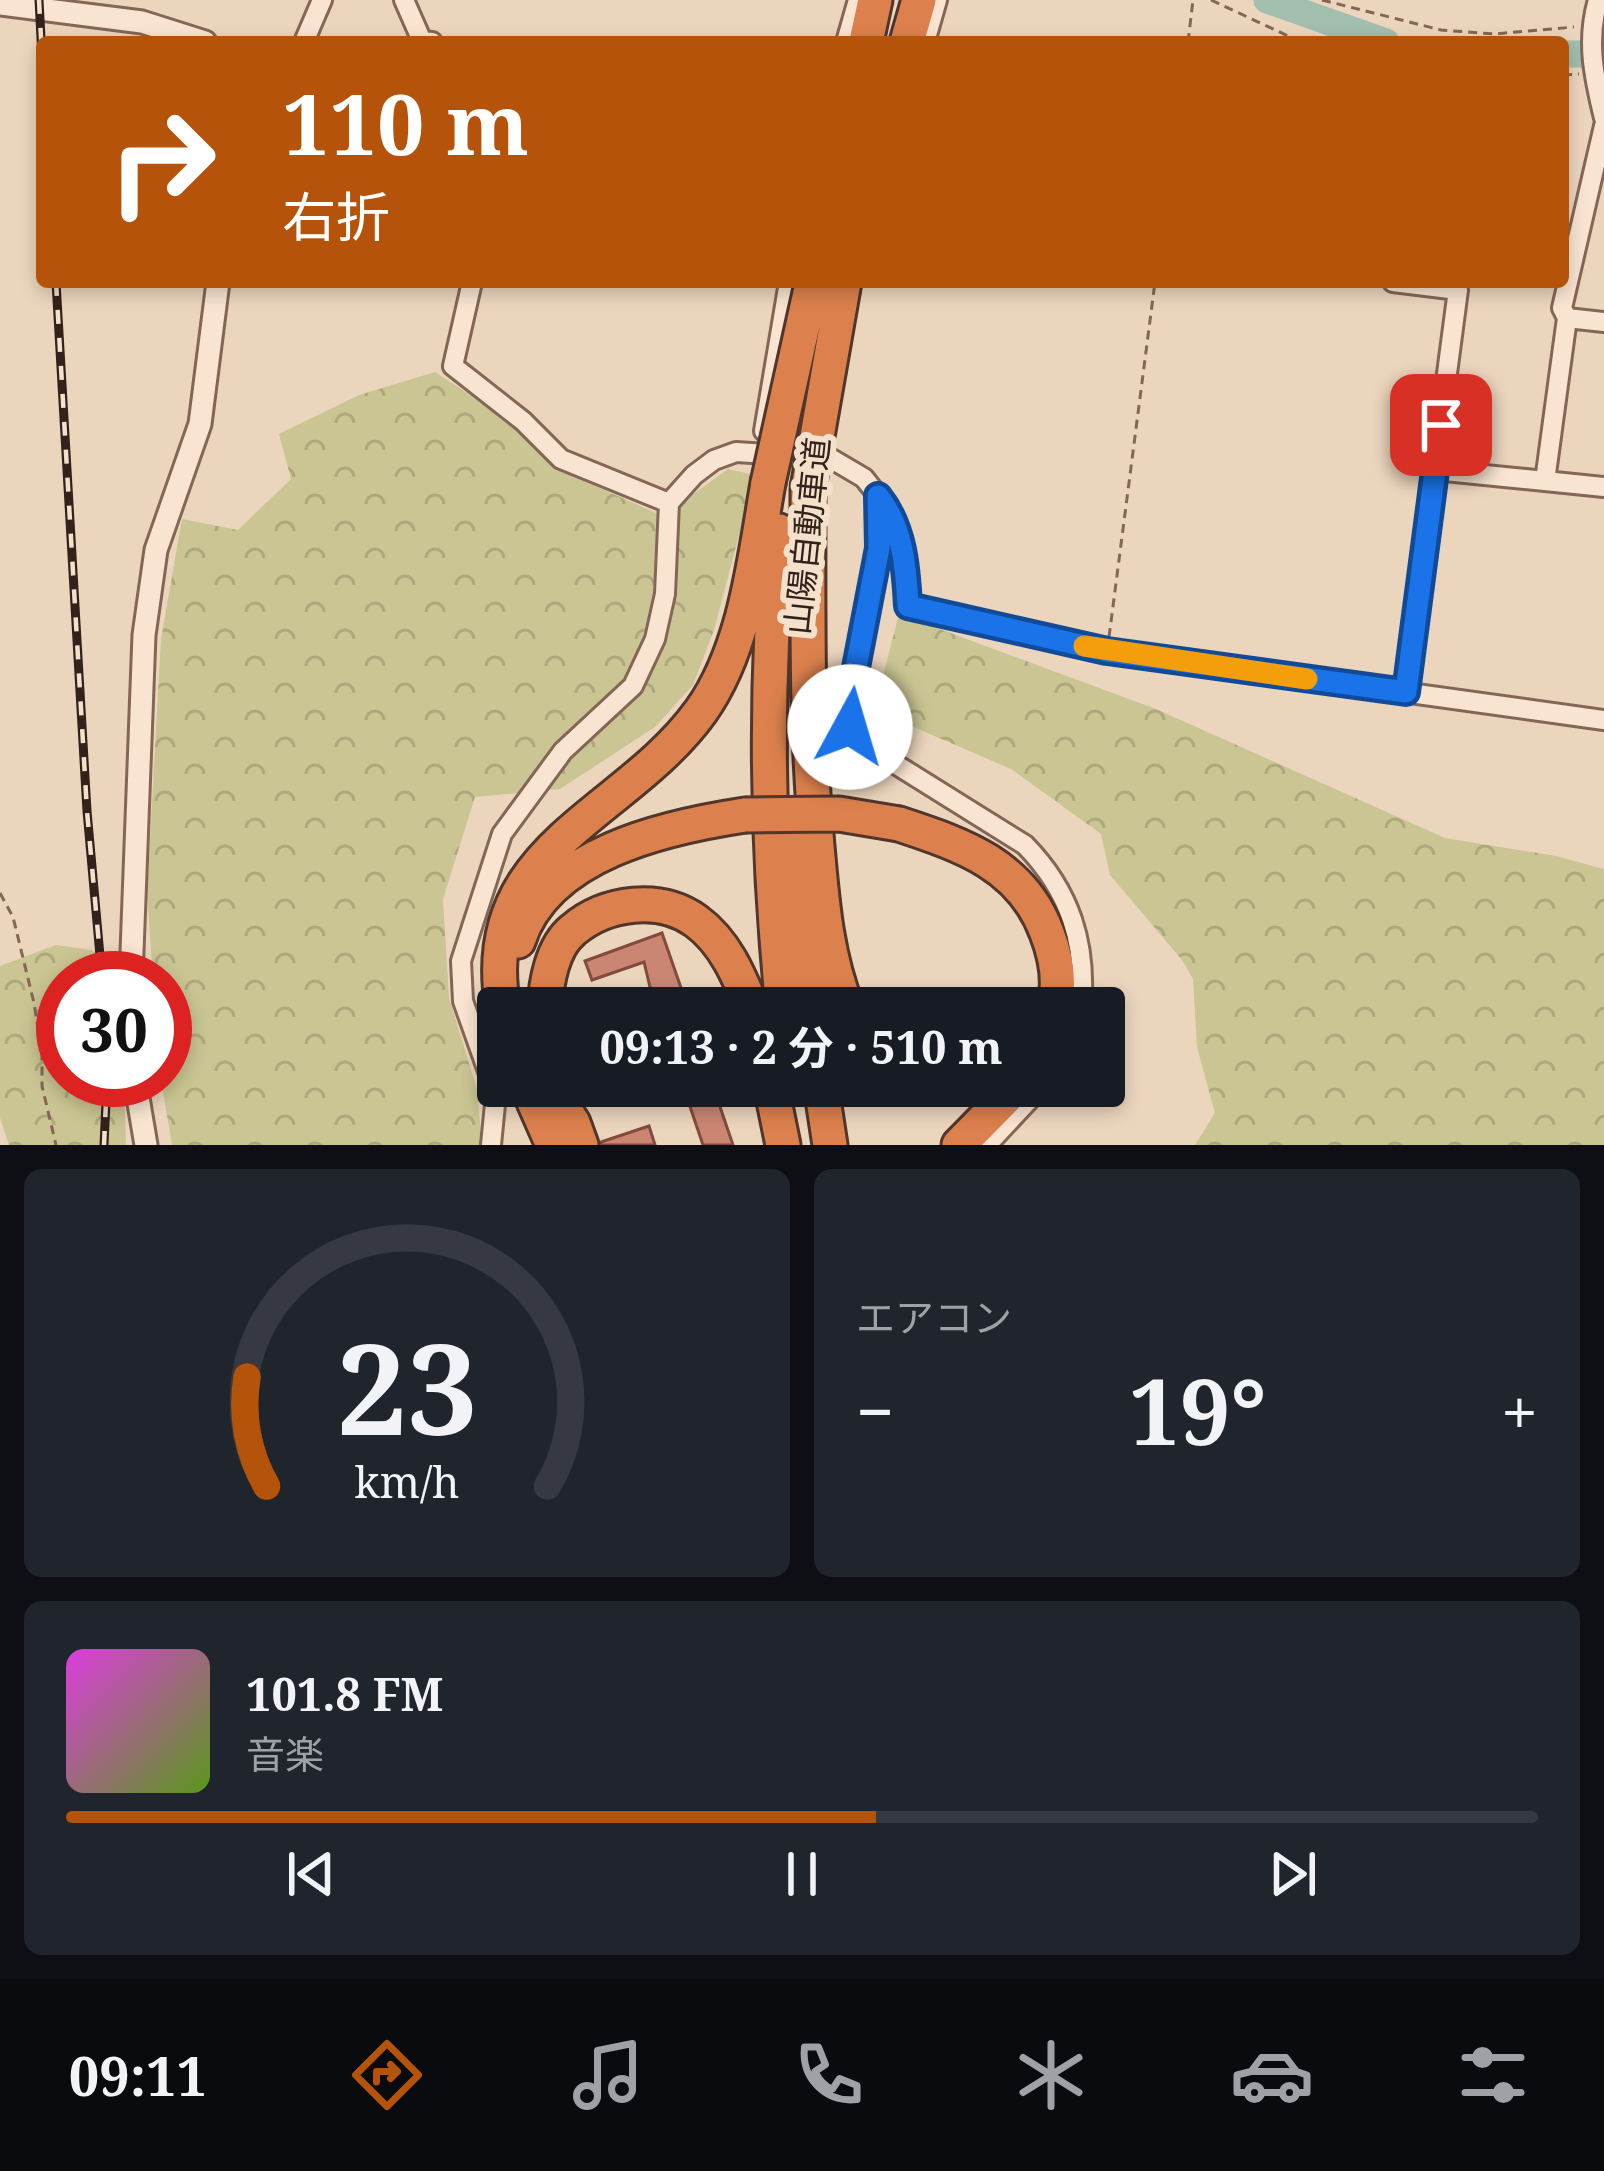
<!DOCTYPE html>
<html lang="ja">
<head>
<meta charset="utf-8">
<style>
	:root { --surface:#171b24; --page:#20242c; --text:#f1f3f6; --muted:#9ea1a6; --line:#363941; --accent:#b45309 }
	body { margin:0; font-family:"Noto Serif","Noto Sans JP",serif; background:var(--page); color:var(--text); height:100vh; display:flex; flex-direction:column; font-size:45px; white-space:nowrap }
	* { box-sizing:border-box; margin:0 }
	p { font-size:39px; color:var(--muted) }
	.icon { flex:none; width:66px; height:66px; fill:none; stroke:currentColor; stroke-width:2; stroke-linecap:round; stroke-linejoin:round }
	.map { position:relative; height:1145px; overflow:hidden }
	.sheet { display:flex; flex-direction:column; gap:24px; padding:24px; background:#0d0f14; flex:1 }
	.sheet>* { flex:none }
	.hud { position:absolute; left:36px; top:36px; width:1533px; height:252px; border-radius:12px; box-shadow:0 6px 18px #0003; background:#b45309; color:#fff; overflow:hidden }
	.speed { position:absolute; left:36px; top:951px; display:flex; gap:24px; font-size:60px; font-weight:700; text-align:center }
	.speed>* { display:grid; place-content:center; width:156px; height:156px; border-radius:50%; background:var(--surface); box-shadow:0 6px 18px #0003; line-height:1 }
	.speed .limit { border:18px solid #d22; background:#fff; color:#111 }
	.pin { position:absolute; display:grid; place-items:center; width:102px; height:102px; color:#fff; margin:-51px; border-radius:24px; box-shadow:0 6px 18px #0006 }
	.me { position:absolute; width:132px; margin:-66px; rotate:6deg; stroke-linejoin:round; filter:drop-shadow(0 0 9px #0008) }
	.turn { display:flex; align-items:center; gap:42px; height:252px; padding:0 48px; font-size:54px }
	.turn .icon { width:156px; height:156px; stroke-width:2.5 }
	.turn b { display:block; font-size:84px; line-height:102px }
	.big { font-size:90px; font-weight:700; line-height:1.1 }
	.sheet .widget { flex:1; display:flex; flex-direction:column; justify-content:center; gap:18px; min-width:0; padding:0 42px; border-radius:18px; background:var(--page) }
	.sheet .dial { align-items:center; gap:0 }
	.dial svg { height:312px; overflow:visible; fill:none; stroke:var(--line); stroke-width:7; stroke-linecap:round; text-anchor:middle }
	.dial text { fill:var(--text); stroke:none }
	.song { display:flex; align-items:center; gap:36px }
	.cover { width:144px; height:144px; border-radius:18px; background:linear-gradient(135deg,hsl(300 70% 55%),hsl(90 70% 35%)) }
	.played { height:12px; border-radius:6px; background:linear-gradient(90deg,var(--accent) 55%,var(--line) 55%) }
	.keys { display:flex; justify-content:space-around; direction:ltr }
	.heat { display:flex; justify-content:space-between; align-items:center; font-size:66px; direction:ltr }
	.sheet .tiles { flex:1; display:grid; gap:24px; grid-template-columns:1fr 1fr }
	.widget:last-child { grid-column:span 2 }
	.trip { position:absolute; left:477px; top:987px; width:648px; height:120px; border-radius:12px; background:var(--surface); box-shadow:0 6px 18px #0003; font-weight:700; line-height:120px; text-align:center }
	.menu { display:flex; height:192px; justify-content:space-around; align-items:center; background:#090b0e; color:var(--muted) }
	.menu .icon { width:84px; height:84px }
	.menu .selected { color:var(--accent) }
	.menu b { font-size:54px; color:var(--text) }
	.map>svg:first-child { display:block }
	.forest { fill:url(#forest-crowns) }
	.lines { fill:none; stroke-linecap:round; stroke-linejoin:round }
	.river { stroke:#a1beaf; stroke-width:27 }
	.building { fill:#ca8673; stroke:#824b3d; stroke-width:3 }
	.minor-casing { stroke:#846657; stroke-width:24 }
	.tertiary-casing { stroke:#846657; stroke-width:27 }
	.motorway-casing { stroke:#51362b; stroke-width:39 }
	.path { stroke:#846657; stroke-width:3; stroke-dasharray:9 6; stroke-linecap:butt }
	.minor { stroke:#f8e4d0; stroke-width:18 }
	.tertiary { stroke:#f8e4d0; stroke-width:21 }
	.motorway { stroke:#dc814d; stroke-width:33 }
	.rail-casing { stroke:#33221b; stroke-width:9 }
	.rail { stroke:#f4e1cc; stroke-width:4.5; stroke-dasharray:14; stroke-linecap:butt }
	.motorway-bridge-casing { stroke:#51362b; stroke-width:39; stroke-linecap:butt }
	.motorway-bridge { stroke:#dc814d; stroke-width:33 }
	.route-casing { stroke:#114b97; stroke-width:30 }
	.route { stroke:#1a73e8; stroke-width:21 }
	.slow { stroke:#f59e0b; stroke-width:21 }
	.labels { text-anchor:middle; stroke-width:12; stroke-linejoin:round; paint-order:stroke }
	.street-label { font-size:33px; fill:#33221b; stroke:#f4e1cc }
</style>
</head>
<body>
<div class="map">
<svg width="1604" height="1145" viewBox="0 0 1604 1145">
	<defs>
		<pattern id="forest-crowns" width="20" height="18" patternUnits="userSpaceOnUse" patternTransform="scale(3)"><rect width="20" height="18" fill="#cac592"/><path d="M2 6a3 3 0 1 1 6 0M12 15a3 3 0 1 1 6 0" fill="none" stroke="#aea97d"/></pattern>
	</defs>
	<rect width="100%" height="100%" fill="#ecd5bd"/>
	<path class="forest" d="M435,372L512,422L577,478L663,516L728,469L755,475L714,630L693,685L655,727L560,789L475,797L443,899L449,998L477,1089L482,1145H172L161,1080H165V978H153L147,894L161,639L182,519L238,530L291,479L279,434L359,395Z
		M899,614L1156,709L1445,838L1556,856L1604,869V1145H1195L1215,1113L1197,1047L1193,979L1182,960L1110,875L1101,834L1011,769L874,710Z
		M56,945L91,950L116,963L117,978H63V1080H124L126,1145H9L0,1118V966Z"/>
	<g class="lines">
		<path class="river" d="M1267,0L1386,42
			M1563,54H1604"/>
	</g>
	<path class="building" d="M662,933L688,1008H655L644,962L592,980L585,961Z
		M683,1086H713L733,1145H703Z
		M649,1126L655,1145H602L601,1142Z"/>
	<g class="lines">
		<defs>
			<path id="minor" d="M404,0L422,41L432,42
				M1598,0C1586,41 1594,77 1604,118
				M304,42L322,0
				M846,42L858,0
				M925,42L937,0
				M1604,126L1562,308L1567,318L1604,322
				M472,282L453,366L523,421L561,459L669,503
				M1393,282L1458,290L1405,692
				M764,431L789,282
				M1435,470L1545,481L1567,318
				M1545,481L1604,487
				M878,496L879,548L848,709L850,727L868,747L1025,845C1070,891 1087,944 1081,1008
				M491,1145L496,1094L463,1001L461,961L502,834L563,751L633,686L655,639L665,594L669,503L694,475L714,460L736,452L830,458L864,478L890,511L906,571L908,606L1107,651L1604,720
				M987,1145L1042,1086"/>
			<path id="tertiary" d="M0,4L142,22L205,42
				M131,978L144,635L156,550L200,424L218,282
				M135,1080L146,1145"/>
			<path id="motorway" d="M866,42L875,0
				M907,42L919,0
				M808,488C808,608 806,727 817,846C822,902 826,956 847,1008
				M779,531C764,691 767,848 783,1008
				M899,824C963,845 1022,865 1047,933C1056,956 1061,983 1054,1008
				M795,843L809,1008
				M518,941C546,853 666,827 745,815
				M503,1008C475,846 624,818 701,711C746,648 755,557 768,483
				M545,1008C546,983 552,947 573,930C606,902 660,895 696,921C725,942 739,976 752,1008
				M527,1086L553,1145
				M550,1086L573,1123L581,1145
				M771,1086L783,1145
				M821,1086L830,1145
				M959,1145L1017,1086"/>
		</defs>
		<use href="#minor" class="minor-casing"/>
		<use href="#tertiary" class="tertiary-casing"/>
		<use href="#motorway" class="motorway-casing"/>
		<path class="path" d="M1211,0L1301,42
			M1322,0L1441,30L1494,34L1574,27
			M1188,42L1193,0
			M1563,75L1579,74
			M1109,637L1155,282
			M0,893L13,917L34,1003L42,1053V1086L56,1145"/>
		<use href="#minor" class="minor"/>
		<use href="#tertiary" class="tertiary"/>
		<use href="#motorway" class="motorway"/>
		<defs>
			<path id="rail" d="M39,0L42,57
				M56,282L87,811L102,978
				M104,1145L107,1080"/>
		</defs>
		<use href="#rail" class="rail-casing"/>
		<use href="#rail" class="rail"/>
		<defs>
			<path id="motorway-bridge" d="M768,483L812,284
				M808,488L844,282
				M745,815L839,814L899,824"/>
		</defs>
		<use href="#motorway-bridge" class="motorway-bridge-casing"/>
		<use href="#motorway-bridge" class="motorway-bridge"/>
	</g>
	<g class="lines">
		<defs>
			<path id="route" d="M850,727L848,709L879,548L878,496C903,527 906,567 908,606L1107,651L1406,692L1441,425"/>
		</defs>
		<use href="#route" class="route-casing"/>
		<use href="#route" class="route"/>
		<path class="slow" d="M1084,646L1307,679"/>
	</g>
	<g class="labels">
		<g class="street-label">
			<text transform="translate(807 536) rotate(-84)" y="12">山陽自動車道</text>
		</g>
	</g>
</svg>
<div class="speed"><div class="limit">30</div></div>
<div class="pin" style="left:1441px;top:425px;background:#d93025"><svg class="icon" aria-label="arrive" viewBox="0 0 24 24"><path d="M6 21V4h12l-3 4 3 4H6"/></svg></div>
<svg class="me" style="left:850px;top:727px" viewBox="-20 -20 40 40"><circle r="19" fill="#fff"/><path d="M0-13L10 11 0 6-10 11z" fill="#1a73e8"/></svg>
<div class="trip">09:13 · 2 分 · 510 m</div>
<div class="hud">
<div class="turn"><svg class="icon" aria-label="right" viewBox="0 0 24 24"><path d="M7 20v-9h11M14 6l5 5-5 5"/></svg><div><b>110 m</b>右折</div></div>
</div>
</div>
<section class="sheet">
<div class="tiles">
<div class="widget dial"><svg viewBox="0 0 100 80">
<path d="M14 69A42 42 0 1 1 86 69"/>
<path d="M14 69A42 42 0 0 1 9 41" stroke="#b45309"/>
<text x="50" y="56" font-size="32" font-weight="700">23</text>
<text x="50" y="72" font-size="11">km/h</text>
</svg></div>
<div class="widget"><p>エアコン</p>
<div class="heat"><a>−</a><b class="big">19°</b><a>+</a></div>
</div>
<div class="widget">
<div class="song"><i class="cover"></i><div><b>101.8 FM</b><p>音楽</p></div></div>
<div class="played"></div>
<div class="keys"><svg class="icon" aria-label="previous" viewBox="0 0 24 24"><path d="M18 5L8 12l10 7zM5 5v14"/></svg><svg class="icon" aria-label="pause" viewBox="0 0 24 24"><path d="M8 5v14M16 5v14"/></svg><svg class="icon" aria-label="next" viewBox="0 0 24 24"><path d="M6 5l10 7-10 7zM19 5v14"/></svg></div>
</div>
</div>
</section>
<nav class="menu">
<b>09:11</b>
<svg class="icon selected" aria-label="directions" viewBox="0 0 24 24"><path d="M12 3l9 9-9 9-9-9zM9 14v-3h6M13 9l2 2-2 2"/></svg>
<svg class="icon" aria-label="music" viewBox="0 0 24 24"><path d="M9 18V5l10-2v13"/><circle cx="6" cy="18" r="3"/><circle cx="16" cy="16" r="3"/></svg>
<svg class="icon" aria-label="phone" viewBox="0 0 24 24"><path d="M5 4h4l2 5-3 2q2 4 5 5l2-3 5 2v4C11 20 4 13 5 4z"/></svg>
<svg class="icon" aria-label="climate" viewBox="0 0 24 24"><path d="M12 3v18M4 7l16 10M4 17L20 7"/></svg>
<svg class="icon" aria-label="car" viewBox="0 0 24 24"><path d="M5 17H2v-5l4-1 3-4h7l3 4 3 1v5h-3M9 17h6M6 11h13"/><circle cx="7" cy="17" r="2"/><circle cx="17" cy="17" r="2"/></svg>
<svg class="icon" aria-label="filters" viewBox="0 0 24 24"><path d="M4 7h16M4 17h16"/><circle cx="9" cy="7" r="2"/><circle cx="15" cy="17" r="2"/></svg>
</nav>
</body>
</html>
